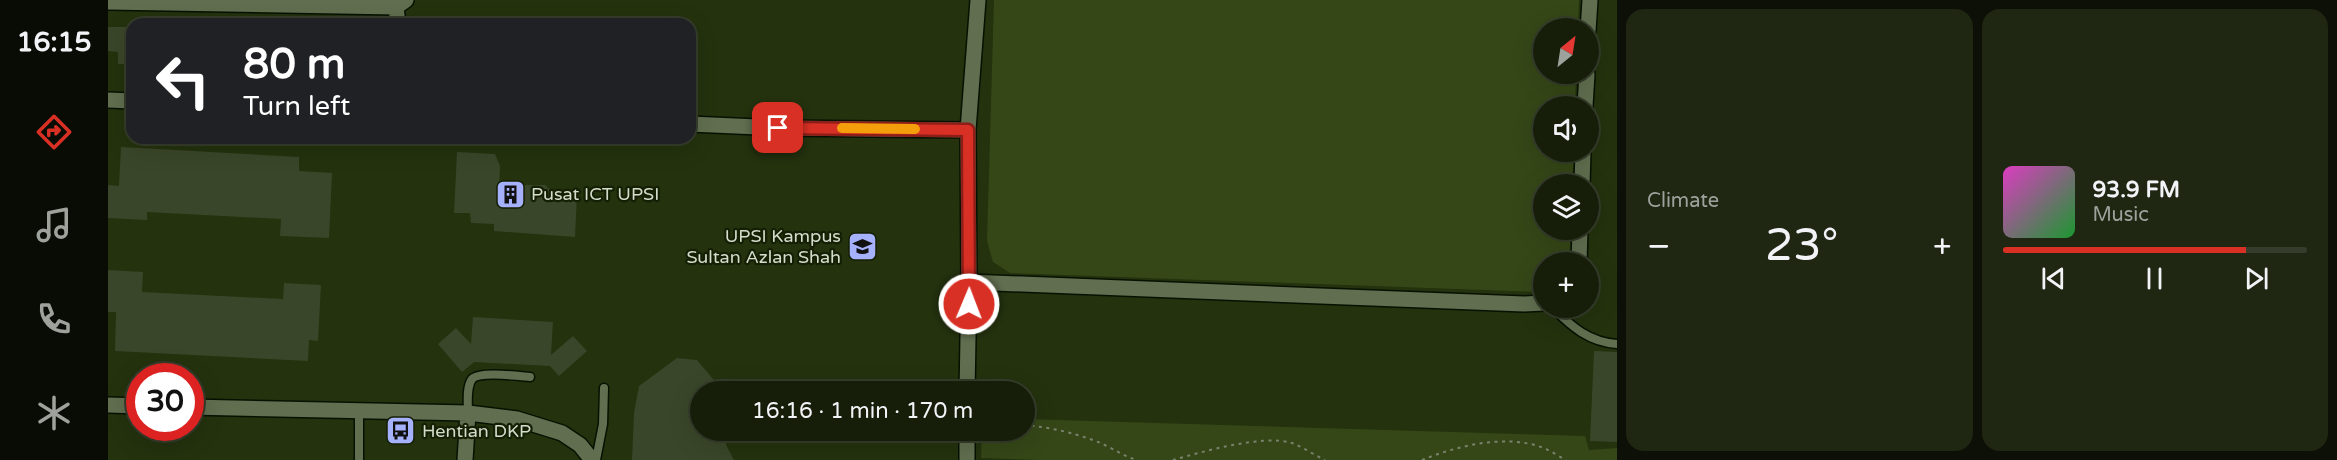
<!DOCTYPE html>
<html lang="en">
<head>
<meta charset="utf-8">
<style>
	:root { --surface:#161e0a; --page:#1f2713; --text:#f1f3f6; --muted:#9ea29c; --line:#353c2b; --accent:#d93025 }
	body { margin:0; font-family:"Varela Round",sans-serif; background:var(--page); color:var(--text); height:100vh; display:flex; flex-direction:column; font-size:22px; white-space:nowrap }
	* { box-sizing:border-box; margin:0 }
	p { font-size:20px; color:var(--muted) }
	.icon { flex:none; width:33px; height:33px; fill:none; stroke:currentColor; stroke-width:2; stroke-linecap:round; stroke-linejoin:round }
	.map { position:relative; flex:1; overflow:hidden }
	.sheet { display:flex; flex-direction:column; gap:9px; padding:9px; background:#0c1006; width:720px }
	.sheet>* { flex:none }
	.hud { position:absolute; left:18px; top:18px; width:570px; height:126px; border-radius:18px; box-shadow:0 6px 24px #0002,0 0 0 2px var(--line); background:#202124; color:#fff; overflow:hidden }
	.needle { width:39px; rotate:30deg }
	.buttons { position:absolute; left:1425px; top:18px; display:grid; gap:12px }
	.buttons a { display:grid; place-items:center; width:66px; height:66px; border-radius:50%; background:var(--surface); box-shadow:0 6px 24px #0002,0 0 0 2px var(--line); font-size:30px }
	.speed { position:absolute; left:18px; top:363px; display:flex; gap:12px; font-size:30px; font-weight:700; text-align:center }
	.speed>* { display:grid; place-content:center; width:78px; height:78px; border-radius:50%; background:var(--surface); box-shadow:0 6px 24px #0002,0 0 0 2px var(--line); line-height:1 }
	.speed .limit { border:9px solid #d22; background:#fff; color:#111 }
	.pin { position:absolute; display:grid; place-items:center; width:51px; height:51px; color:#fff; margin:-26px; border-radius:12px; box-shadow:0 3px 9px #0006 }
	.me { position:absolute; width:66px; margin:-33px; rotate:1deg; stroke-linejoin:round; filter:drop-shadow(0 0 4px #0008) }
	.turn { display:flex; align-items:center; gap:21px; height:126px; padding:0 18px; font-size:27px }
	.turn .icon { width:78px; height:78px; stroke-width:2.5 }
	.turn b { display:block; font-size:42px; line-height:51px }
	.big { font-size:45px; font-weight:600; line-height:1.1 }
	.sheet .widget { flex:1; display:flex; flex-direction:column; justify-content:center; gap:9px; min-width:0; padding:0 21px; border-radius:18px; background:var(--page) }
	.song { display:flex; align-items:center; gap:18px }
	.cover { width:72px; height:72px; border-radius:9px; background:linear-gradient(135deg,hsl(310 70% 55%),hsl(130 70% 35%)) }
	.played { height:6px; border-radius:3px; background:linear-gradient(90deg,var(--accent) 80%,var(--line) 80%) }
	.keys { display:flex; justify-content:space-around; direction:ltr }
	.heat { display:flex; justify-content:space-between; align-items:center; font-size:33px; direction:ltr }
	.sheet .tiles { flex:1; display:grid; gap:9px; grid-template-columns:repeat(2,1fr) }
	.trip { position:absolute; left:582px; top:381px; width:345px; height:60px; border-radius:30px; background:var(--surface); box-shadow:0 6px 24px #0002,0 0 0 2px var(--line); font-weight:600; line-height:60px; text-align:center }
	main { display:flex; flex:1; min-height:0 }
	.dock { display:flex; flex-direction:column; width:108px; justify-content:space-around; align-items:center; background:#090c04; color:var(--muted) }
	.dock .icon { width:42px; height:42px }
	.dock .selected { color:var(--accent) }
	.dock b { font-size:27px; color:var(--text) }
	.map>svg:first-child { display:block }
	.built { fill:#24320e; fill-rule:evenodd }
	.green { fill:#354717 }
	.building { fill:#3a4629 }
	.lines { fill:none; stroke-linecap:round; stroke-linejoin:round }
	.service-casing { stroke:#081100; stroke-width:11 }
	.minor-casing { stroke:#081100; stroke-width:18 }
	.path { stroke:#79826c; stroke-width:2; stroke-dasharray:3 4.5; stroke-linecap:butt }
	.service { stroke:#616e4f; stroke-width:8 }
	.minor { stroke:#616e4f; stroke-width:15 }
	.route-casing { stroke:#8d1f18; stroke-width:15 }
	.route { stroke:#d93025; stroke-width:10 }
	.slow { stroke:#f59e0b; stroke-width:10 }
	.labels { text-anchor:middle; stroke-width:4.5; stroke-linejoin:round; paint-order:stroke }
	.poi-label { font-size:18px; fill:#d4dccb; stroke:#141f04; text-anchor:start }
</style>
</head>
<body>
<main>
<nav class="dock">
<b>16:15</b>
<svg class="icon selected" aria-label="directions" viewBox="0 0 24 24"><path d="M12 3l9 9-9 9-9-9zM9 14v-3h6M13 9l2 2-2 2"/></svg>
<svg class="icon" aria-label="music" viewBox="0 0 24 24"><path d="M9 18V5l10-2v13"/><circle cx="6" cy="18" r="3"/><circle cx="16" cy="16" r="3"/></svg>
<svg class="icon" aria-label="phone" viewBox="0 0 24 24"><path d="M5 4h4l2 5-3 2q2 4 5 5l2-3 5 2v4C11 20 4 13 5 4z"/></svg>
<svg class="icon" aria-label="climate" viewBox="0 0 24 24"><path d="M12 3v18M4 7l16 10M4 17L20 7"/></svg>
</nav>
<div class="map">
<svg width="1509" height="460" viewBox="0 0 1509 460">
	<rect width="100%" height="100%" fill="#1e280d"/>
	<path class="built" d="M0,0H1509V460H0ZM24,24H582V138H24ZM1436,28H1480V74H1436ZM1436,106H1480V152H1436ZM1436,184H1480V230H1436ZM1436,262H1480V308H1436ZM32,376H82V428H32ZM592,392H916V430H592Z"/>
	<path class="green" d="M886,0H1471L1470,28H1436V74H1468L1467,106H1436V152H1466L1464,184H1436V230H1463L1461,262H1436L1435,290L1431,292L902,273L885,262L879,241Z
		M917,419L1477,436L1481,450L1509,448V460H930L873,458L874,431L916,430Z"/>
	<path class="building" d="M0,27H24V64H10V52L0,51Z
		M13,147L191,157V171L224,173L221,238L172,236L173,219L39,212V220L0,218V185L11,186Z
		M349,152L387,154L392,166L391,191H406L417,185H437L445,193L469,195L467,237L386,231V224L363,223L362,213H346Z
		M0,270L35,272L34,292L175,299L176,283L213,285L210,341L201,340L200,361L7,351L8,312H0Z
		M365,317L445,322L443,355L465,336L479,351L451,376L442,366L366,362L354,372L330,344L348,328L363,344Z
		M1486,351L1509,352V442L1482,441Z
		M569,358L589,360L616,392H592V430H619L618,445L626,460H524L526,413L531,386Z"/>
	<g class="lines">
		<defs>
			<path id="service" d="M1445,308C1464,327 1481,342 1509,344
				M360,413C360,404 358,387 364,379C372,371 410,376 422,377
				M251,460V411
				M488,460L495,424L496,388"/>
			<path id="minor" d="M0,2L288,7
				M290,24L288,7L298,0
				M1480,31L1482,0
				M0,100L24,101
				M1477,106L1479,74
				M582,124L671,128L860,130
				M1474,184L1475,152
				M1471,262L1472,230
				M861,282L1416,304L1436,303
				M859,392L861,282L860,130L870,0
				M0,405L32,406
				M82,407L360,413L409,419L454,433L472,445L484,460
				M859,430V460
				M357,460L360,413"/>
		</defs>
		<use href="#service" class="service-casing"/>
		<use href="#minor" class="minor-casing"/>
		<path class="path" d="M916,425C941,427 967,433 990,442C1003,447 1015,456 1029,460
			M1065,460C1094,452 1154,434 1184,443C1195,447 1206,455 1217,460
			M1314,460C1349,446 1396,434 1433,447C1442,450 1450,456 1458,460"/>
		<use href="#service" class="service"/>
		<use href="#minor" class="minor"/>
	</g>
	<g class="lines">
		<defs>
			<path id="route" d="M670,128L860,130L861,304"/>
		</defs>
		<use href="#route" class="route-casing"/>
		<use href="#route" class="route"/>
		<path class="slow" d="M734,128L807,129"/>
	</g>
	<defs>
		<symbol id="building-square" viewBox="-11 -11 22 22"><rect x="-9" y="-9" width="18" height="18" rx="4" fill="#a6b1fc" stroke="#141f04"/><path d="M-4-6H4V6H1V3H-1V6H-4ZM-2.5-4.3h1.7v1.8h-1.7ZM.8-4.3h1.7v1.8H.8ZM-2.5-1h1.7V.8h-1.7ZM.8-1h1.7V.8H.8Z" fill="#111"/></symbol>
		<symbol id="university-square" viewBox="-11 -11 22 22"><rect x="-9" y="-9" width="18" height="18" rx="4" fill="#a6b1fc" stroke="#141f04"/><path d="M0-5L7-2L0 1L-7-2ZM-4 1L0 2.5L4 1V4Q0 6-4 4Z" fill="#111"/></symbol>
		<symbol id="bus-square" viewBox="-11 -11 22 22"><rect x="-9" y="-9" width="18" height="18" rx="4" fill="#a6b1fc" stroke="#141f04"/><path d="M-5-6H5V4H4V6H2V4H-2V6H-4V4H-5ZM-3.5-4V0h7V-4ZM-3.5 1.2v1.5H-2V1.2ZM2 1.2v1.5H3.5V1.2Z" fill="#111"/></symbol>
	</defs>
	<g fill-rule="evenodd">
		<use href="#building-square" x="386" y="178" width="33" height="33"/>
		<use href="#university-square" x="738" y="230" width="33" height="33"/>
		<use href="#bus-square" x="276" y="414" width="33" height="33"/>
	</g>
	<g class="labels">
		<g class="poi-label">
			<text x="423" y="200">Pusat ICT UPSI</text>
			<text x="733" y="242" text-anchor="end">UPSI Kampus<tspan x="733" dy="21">Sultan Azlan Shah</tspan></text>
			<text x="314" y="437">Hentian DKP</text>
		</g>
	</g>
</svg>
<div class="buttons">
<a><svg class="needle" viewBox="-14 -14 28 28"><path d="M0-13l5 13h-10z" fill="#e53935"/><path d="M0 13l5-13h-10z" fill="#9ea29c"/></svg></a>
<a><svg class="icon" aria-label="sound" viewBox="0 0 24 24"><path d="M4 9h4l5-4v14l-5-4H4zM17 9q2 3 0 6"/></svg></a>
<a><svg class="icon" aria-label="layers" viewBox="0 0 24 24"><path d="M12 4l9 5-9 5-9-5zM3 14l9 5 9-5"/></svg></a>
<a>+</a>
</div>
<div class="speed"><div class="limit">30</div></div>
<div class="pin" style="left:670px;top:128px;background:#d93025"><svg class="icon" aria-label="arrive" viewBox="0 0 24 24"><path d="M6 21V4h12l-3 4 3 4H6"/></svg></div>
<svg class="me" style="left:861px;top:304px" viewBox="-20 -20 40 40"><circle r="17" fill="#d93025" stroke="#fff" stroke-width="3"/><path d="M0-11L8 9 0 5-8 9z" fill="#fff"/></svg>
<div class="trip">16:16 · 1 min · 170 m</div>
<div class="hud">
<div class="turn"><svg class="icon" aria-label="left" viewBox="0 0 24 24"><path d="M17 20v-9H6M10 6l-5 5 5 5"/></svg><div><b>80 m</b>Turn left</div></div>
</div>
</div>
<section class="sheet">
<div class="tiles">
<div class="widget"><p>Climate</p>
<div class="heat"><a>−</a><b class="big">23°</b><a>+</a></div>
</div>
<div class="widget">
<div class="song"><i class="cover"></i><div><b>93.9 FM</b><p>Music</p></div></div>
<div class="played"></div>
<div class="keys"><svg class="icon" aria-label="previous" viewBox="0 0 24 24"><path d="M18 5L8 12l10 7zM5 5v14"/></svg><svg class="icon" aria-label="pause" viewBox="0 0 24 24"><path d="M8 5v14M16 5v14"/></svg><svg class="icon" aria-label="next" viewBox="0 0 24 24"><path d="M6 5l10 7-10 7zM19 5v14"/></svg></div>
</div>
</div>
</section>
</main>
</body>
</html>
